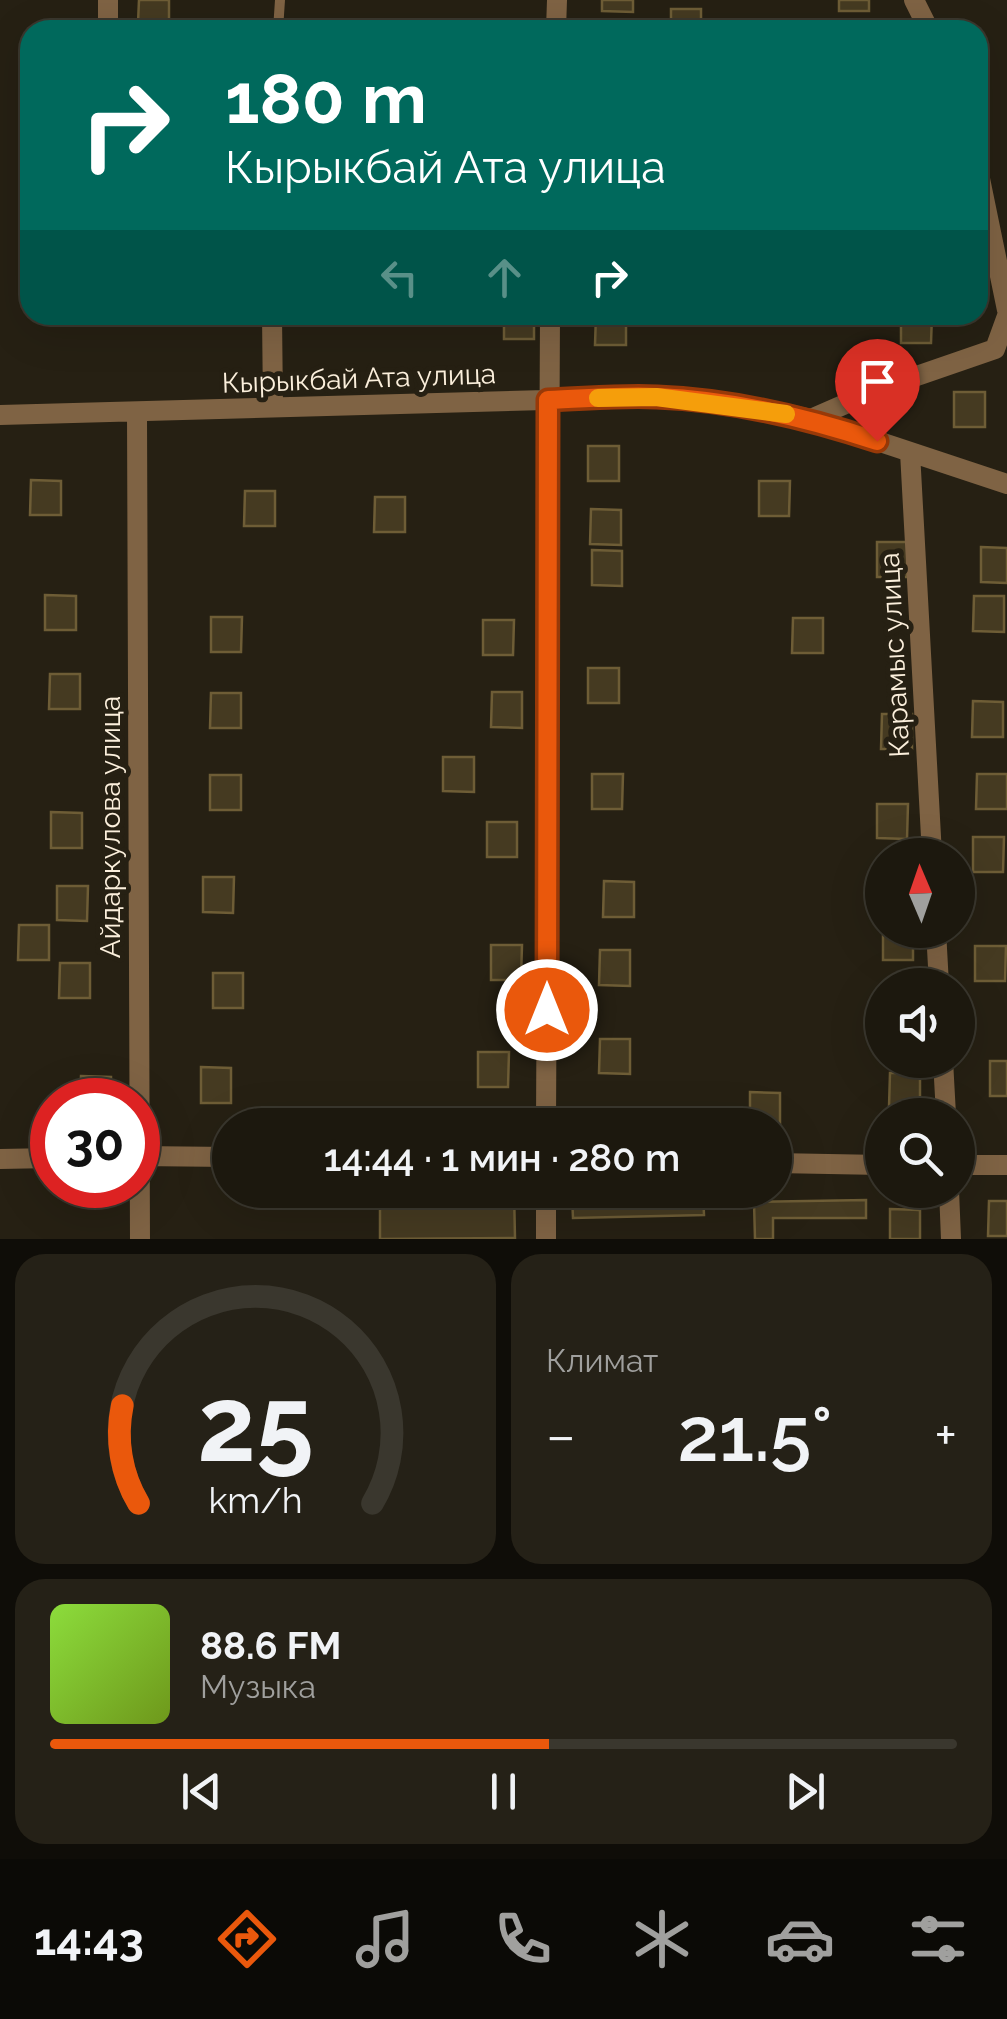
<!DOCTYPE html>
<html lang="ru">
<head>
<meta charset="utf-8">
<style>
	:root { --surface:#1c180e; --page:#252117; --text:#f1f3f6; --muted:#a0a09e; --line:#3a372e; --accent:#ea580c }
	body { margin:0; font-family:Raleway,sans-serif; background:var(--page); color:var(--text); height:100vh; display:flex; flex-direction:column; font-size:38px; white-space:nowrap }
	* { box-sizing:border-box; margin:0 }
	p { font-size:32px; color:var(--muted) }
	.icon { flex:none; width:55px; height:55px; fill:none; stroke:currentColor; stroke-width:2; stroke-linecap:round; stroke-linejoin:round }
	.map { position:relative; height:1239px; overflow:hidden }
	.side { display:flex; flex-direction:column; gap:15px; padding:15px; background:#0f0d08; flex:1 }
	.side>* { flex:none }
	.guide { position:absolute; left:20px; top:20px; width:968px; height:305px; border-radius:30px; box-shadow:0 10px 40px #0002,0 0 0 2px var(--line); background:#00695c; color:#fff; overflow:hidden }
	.needle { width:65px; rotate:358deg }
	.fabs { position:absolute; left:865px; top:838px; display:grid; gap:20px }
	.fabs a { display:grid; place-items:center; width:110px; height:110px; border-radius:50%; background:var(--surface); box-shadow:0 10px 40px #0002,0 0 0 2px var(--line); font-size:50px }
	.speed { position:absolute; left:30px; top:1078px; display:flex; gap:20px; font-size:50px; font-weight:700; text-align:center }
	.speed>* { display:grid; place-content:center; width:130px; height:130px; border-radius:50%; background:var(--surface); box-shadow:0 10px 40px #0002,0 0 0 2px var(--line); line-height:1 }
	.speed .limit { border:15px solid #d22; background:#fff; color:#111 }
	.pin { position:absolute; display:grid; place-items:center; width:85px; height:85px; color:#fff; margin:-102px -42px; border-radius:50% 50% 50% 0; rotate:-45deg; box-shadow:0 0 10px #0007 }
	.pin .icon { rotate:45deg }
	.me { position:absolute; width:110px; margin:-55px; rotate:0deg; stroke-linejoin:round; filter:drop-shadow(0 0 8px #0008) }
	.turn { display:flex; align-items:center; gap:35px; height:210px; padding:0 40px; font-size:45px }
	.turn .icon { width:130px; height:130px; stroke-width:2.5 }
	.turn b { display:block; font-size:70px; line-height:85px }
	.lanes { display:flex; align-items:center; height:95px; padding:0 40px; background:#0003; justify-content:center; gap:50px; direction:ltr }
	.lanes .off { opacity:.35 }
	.big { font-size:75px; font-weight:600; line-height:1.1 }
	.side .widget { flex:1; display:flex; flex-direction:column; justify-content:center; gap:15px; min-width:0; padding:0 35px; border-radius:30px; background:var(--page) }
	.side .dial { align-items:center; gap:0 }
	.dial svg { height:260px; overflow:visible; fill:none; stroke:var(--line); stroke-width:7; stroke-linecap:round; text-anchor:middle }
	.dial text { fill:var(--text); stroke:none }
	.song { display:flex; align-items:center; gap:30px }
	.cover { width:120px; height:120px; border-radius:15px; background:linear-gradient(135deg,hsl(90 70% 55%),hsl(80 70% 35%)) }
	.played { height:10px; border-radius:5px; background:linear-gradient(90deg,var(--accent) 55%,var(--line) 55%) }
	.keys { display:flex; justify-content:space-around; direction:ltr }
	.heat { display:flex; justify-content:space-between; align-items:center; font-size:55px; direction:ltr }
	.side .tiles { flex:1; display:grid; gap:15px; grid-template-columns:1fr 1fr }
	.widget:last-child { grid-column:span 2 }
	.trip { position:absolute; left:212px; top:1108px; width:580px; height:100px; border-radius:50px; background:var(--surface); box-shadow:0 10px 40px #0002,0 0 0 2px var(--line); font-weight:600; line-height:100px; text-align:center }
	.dock { display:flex; height:160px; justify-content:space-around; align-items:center; background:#0b0a06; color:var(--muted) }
	.dock .icon { width:70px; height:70px }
	.dock .selected { color:var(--accent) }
	.dock b { font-size:45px; color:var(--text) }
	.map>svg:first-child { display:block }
	.building { fill:#453a21; stroke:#6e5d36; stroke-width:2.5 }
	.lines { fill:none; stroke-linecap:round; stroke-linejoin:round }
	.lane { stroke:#7f6344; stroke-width:10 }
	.street { stroke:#7f6344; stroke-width:20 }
	.route-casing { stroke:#983908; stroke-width:25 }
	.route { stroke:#ea580c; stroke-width:18 }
	.slow { stroke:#f59e0b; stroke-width:18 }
	.labels { text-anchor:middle; stroke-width:10; stroke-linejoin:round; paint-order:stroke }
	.street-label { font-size:28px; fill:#fbefdc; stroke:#262013 }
</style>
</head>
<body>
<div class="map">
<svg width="1007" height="1239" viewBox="0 0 1007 1239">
	<rect width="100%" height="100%" fill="#262013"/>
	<path class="building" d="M139,0H169V24L138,23Z
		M602,0H633V12L602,11Z
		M839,0H869V11H839Z
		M671,9H701V30H671Z
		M504,315H534V339H504Z
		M596,315H626V345H595Z
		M901,315H932L931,343H901Z
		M954,392H985V427H954Z
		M588,446H619V481H588Z
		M31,480L61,481V515H30Z
		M759,481H790L789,516H759Z
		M245,491H275V526H244Z
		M375,497H405V532H374Z
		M591,509L621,510V545L590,544Z
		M877,542H908L907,577H877Z
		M981,547L1007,548V583L981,582Z
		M592,550L622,551V586L592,585Z
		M45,595L76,596V630H45Z
		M974,596H1004V632L973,631Z
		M211,617H242L241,652H211Z
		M793,618H823V653H792Z
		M483,620H514L513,655H483Z
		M588,668H619V703H588Z
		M50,674H80V709H49Z
		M492,692H522V728L491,727Z
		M211,693H241V728H210Z
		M973,701L1003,702V737H972Z
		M882,714H912V749H881Z
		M443,757H474V792L443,791Z
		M592,774H623L622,809H592Z
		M977,774H1007V809H976Z
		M210,775H241V810H210Z
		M877,804H908L907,839L877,838Z
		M51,812L82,813V848H51Z
		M487,822H517V857H487Z
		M973,837H1004L1003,872H973Z
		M203,877H234L233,913L203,912Z
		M604,881L634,882V917H603Z
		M57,886H88L87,921L57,920Z
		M19,925H49V960H18Z
		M883,930H913V960H883Z
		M491,945H522L521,980H491Z
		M975,946H1006L1005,981H975Z
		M600,950H630V986L599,985Z
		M60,963H90V998H59Z
		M213,973H243V1008H213Z
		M600,1039H630V1074L599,1073Z
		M478,1052H509L508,1087H478Z
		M990,1061H1007V1096H990Z
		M201,1067L231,1068V1103H201Z
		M890,1073H920V1108L889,1107Z
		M81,1076L111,1077V1100H80Z
		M750,1092L780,1093V1128L750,1125Z
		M514,1191L515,1238L380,1239V1192Z
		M703,1191L704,1215L573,1218L572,1195Z
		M866,1200V1218H773V1239H755L754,1202Z
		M989,1201H1007V1236H988Z
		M890,1209L920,1210V1239H890Z"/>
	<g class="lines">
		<path class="lane" d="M278,30L280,0"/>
		<path class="street" d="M914,0L929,30
			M108,30V0
			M556,30L557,0
			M978,169L1007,310
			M272,315L273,407
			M137,414L140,1239
			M0,415L656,397L750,406L811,419L1007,484
			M811,419L882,388L995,349L1007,316
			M910,452L932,855
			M936,930L939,985
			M943,1060L946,1115
			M546,1125L550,315
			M138,1156L230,1157
			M0,1159L52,1158
			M775,1163L882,1165
			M958,1165H1007
			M949,1190L951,1239
			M546,1239V1190"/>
	</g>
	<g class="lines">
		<defs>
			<path id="route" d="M547,1010L548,400C584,399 621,395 657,397C733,400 805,417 877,441"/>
		</defs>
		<use href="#route" class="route-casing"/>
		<use href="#route" class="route"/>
		<path class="slow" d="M598,398L656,397L786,414"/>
	</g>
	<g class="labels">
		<g class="street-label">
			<text transform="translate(359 378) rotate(-2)" y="10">Кырыкбай Ата улица</text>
			<text transform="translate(894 655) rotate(-93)" y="10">Карамыс улица</text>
			<text transform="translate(110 827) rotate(-90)" y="10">Айдаркулова улица</text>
		</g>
	</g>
</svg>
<div class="fabs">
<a><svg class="needle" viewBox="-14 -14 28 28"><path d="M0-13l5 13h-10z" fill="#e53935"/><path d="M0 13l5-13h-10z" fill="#a0a09e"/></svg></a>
<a><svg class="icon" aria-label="sound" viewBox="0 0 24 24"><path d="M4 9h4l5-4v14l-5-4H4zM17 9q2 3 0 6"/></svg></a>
<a><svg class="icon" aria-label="search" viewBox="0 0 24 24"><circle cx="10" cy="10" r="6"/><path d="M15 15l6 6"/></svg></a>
</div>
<div class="speed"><div class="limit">30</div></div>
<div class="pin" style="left:877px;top:441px;background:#d93025"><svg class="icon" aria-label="arrive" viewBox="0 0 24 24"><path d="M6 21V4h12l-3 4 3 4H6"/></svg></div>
<svg class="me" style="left:547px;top:1010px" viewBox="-20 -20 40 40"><circle r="17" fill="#ea580c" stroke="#fff" stroke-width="3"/><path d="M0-11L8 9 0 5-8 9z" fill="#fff"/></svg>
<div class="trip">14:44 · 1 мин · 280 m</div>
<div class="guide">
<div class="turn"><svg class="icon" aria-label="right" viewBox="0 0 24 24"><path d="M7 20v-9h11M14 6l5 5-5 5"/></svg><div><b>180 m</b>Кырыкбай Ата улица</div></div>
<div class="lanes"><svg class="icon off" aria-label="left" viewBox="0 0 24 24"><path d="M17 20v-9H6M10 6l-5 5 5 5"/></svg><svg class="icon off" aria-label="ahead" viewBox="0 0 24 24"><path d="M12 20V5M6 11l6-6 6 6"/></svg><svg class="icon" aria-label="right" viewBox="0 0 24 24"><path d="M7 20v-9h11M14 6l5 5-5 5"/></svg></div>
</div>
</div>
<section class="side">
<div class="tiles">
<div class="widget dial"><svg viewBox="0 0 100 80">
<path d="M14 69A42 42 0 1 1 86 69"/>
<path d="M14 69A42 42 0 0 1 9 39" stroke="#ea580c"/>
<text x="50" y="56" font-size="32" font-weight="700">25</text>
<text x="50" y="72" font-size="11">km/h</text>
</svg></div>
<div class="widget"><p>Климат</p>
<div class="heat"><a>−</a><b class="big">21.5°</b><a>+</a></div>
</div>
<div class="widget">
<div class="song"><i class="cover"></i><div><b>88.6 FM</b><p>Музыка</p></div></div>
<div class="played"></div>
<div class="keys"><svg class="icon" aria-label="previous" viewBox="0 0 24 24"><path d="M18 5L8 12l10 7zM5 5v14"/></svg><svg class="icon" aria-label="pause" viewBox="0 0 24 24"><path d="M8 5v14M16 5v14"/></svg><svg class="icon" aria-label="next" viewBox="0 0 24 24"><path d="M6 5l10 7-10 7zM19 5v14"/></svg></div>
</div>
</div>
</section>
<nav class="dock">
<b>14:43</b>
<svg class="icon selected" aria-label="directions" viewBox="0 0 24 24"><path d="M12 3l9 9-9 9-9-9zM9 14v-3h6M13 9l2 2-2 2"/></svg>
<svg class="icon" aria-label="music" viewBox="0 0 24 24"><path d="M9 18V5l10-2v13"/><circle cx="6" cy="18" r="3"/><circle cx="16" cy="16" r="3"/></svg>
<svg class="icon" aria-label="phone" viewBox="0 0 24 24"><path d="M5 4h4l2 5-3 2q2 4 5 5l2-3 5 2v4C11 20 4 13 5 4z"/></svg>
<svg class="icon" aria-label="climate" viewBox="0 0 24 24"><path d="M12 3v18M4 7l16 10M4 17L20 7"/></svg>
<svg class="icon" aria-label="car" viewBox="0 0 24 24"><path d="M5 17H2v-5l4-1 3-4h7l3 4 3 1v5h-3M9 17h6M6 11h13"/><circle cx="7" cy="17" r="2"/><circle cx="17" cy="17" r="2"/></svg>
<svg class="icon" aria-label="filters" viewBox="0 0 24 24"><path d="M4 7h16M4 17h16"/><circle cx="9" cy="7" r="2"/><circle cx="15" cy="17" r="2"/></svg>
</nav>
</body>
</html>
